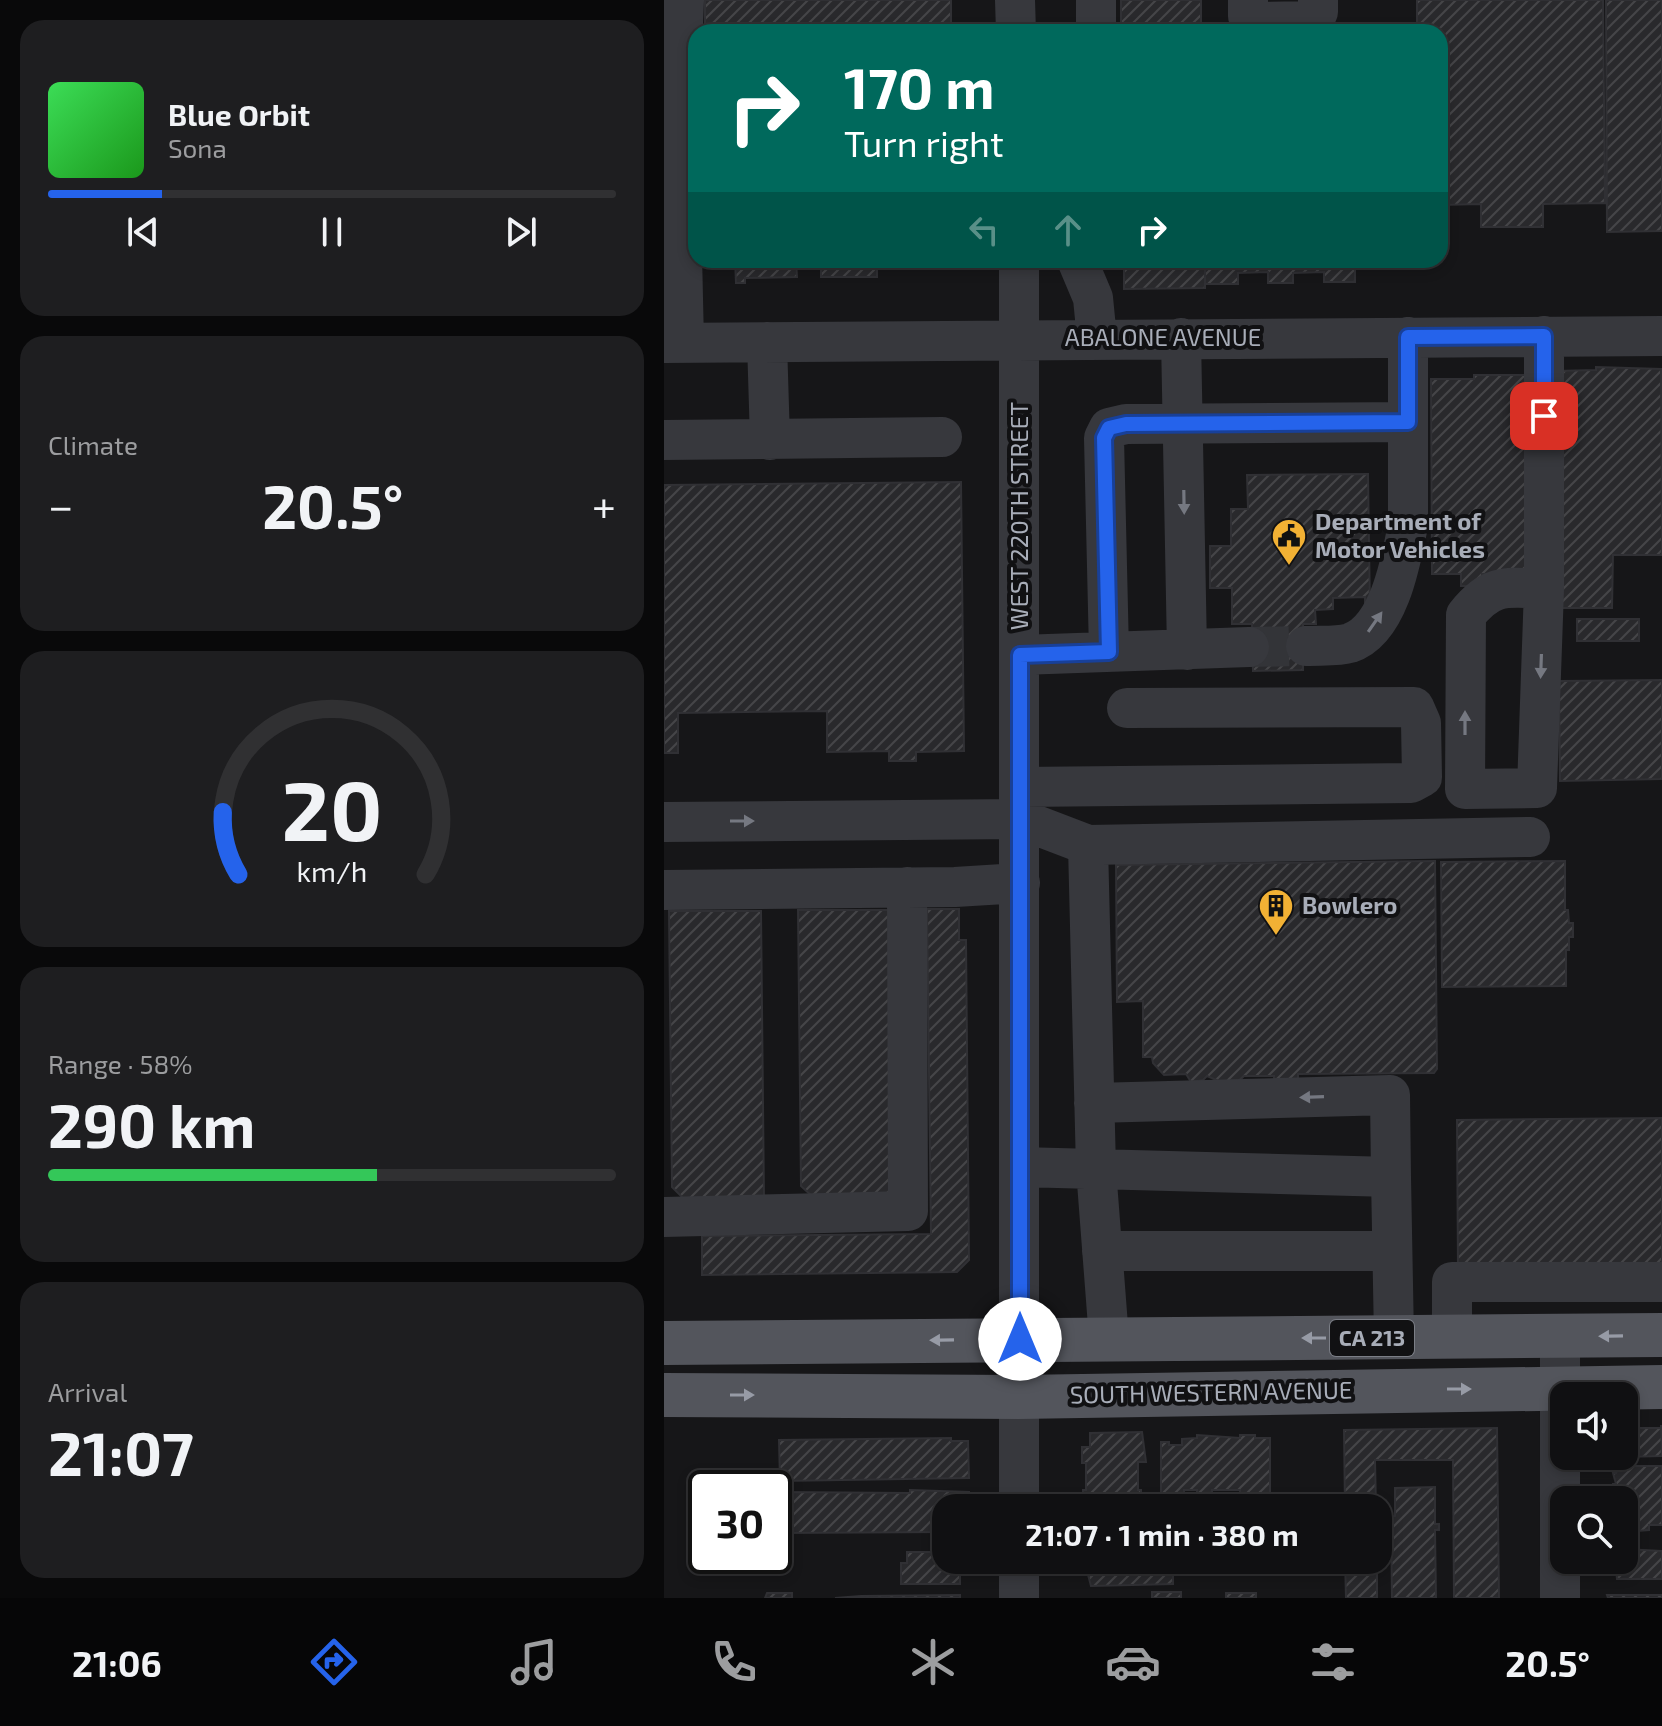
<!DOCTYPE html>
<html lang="en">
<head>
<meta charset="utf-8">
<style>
	:root { --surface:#101012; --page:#1e1e20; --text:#f1f3f6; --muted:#9c9d9f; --line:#303032; --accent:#2563eb }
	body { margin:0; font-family:"Exo 2",sans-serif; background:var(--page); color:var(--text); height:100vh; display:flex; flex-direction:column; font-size:30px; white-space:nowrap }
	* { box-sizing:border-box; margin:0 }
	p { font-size:26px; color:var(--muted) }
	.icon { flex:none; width:44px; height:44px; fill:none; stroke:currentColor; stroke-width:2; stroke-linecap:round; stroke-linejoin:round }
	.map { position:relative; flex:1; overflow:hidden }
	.panel { display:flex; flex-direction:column; gap:20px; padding:20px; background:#09090a; width:664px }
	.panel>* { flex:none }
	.top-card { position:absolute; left:24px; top:24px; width:760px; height:244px; border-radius:24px; box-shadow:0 4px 12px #0003,0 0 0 2px var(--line); background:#00695c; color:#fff; overflow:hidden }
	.controls { position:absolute; left:886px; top:1382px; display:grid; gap:16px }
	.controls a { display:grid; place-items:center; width:88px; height:88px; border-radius:16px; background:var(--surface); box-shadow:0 4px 12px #0003,0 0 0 2px var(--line); font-size:40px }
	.speed { position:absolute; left:24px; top:1470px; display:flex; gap:16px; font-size:40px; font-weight:700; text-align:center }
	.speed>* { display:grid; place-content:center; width:104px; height:104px; border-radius:50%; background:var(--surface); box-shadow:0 4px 12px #0003,0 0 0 2px var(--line); line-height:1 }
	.speed .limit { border:4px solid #111; border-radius:12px; background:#fff; color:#111 }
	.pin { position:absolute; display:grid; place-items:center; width:68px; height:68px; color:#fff; margin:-34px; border-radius:16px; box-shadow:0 4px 12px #0006 }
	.me { position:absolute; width:88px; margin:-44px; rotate:0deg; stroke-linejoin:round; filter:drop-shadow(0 0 6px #0008) }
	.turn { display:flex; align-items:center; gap:28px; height:168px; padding:0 24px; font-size:36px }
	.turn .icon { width:104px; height:104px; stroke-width:2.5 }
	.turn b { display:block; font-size:56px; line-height:68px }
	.lanes { display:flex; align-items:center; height:76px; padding:0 24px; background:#0003; justify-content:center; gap:40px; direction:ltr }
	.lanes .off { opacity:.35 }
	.big { font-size:60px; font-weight:700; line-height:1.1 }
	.panel .widget { flex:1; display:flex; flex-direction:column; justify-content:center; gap:12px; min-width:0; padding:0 28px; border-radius:24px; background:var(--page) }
	.panel .dial { align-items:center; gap:0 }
	.dial svg { height:208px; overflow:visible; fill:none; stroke:var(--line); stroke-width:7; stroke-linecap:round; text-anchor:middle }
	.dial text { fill:var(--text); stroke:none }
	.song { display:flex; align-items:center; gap:24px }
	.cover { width:96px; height:96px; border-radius:12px; background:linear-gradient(135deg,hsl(130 70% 55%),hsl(120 70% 35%)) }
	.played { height:8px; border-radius:4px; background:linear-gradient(90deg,var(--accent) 20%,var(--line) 20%) }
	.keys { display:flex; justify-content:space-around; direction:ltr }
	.heat { display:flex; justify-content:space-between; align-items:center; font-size:44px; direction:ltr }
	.charge { height:12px; border-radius:6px; background:linear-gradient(90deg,#34c759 58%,var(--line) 0) }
	.trip { position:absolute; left:268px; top:1494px; width:460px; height:80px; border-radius:24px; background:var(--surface); box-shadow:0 4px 12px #0003,0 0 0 2px var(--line); font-weight:700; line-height:80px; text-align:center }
	.dock { display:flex; height:128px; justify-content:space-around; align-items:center; background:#060607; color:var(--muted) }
	.dock .icon { width:56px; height:56px }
	.dock .selected { color:var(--accent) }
	.dock b { font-size:36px; color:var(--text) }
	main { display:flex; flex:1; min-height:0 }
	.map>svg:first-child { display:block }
	.building { fill:url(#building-hatch); stroke:#303034; stroke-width:2 }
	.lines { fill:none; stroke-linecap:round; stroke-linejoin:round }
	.minor-tunnel { stroke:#333438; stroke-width:40; stroke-dasharray:40 20; stroke-linecap:butt }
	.minor { stroke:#37383d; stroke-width:40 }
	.major { stroke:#53555c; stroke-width:44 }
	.oneway { fill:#757881 }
	.oneway2 { fill:#979ba6 }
	.route-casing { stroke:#184099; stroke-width:20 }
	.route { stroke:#2563eb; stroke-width:14 }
	.labels { text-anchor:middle; stroke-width:8; stroke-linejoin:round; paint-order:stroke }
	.shield { fill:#111113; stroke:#7b7e86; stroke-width:2 }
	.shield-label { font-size:22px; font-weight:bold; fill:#a8adb8 }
	.street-label { font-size:24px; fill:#a8adb8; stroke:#111113 }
	.poi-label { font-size:24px; font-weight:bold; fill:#a8adb8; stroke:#111113; text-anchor:start }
</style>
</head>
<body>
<main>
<section class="panel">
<div class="widget">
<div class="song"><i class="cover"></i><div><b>Blue Orbit</b><p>Sona</p></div></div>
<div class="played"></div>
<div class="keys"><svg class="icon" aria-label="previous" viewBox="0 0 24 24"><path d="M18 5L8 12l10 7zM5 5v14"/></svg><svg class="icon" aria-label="pause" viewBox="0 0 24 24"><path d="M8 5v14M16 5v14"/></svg><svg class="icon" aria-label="next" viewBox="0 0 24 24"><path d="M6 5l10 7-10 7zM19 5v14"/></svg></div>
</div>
<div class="widget"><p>Climate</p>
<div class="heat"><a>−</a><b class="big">20.5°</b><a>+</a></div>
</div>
<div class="widget dial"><svg viewBox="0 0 100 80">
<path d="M14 69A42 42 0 1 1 86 69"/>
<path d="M14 69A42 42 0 0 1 8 45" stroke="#2563eb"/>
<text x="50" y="56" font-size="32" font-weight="700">20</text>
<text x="50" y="72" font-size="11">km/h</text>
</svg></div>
<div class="widget"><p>Range · 58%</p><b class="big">290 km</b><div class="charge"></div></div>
<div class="widget"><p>Arrival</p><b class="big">21:07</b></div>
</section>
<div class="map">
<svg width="998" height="1598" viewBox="0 0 998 1598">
	<defs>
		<pattern id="building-hatch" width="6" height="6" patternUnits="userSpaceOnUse" patternTransform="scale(2)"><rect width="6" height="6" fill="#29292c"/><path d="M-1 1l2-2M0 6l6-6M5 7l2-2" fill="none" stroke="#454548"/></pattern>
	</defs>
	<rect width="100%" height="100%" fill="#161618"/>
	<path class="building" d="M41,0H287V32H41Z
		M457,0H537V32H457Z
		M753,0H939L941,203L879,204V227H817V204L776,205V32H753Z
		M942,0H998V231L943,232Z
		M71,260H132L133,277L81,278V283H72Z
		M157,260H213V277H157Z
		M460,260H541V288L460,289Z
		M541,260H691V282H660V272L629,273V283H604V272L574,273V284H541Z
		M932,367L997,369L998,555H949L948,608H895L892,371L932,370Z
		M810,375H869L868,574H818V586H797V574H768L767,379H810Z
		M704,474L706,609H701V597L669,598V609L651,610L652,624H639V670L589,671L588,624H568V588H546V546H567V509H584L583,475Z
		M297,482L300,751L252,752V761H225V751L163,752V711L14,713V753H0V485Z
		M913,619H975V641H913Z
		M998,680V779L896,781L895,681Z
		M771,861L773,1069L770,1073L634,1074V1085H610V1076H580L569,1087L543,1076L539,1080L527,1082L522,1074L500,1075L489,1063L488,1057H479V1001L453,1002L452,865Z
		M901,861V910H904L905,923H909V937H905V950H902V986L778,987L777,862Z
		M263,909H295V940H302L305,1260L293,1272L38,1275V1236L267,1234Z
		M134,910H227L230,1197L150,1198L137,1186Z
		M5,911H97L100,1199H20L8,1187Z
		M998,1118V1268L794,1270L793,1120Z
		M997,1425L998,1456L958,1457L960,1456V1428H997Z
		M833,1428L835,1598H790L789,1460H711L712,1508H681L680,1430Z
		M478,1432L482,1462H474V1490H477V1505H474V1508L419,1506V1490H422V1463H418V1447H426V1433Z
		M533,1435L576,1438V1435H591V1438H606V1498L583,1499V1493H576V1490H548V1493H533V1490H520V1497H505V1500H497V1442H505V1445H518V1439L533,1438Z
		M287,1438V1441H304L305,1478L116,1481L115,1440Z
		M952,1466H998V1525H985V1530L960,1532V1500H949V1484H952L949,1473H952Z
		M771,1487V1524H775V1530H771L772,1598H728L727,1517L731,1516V1488Z
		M246,1490L305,1492L306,1508H282V1532L116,1533V1492L246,1493Z
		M960,1549L998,1551V1579H953L951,1560H960Z
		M243,1552H282V1560H296V1584H237V1563H243Z
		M427,1560H509V1584L427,1586L423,1571Z
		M681,1560H713V1598H682Z
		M488,1592H517V1598H488Z
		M103,1593H128V1598H101Z
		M562,1593H592V1598H562Z
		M296,1595V1598H171L197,1596Z
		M943,1595H998V1598H944Z"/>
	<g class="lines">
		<path class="minor-tunnel" d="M585,647L642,646"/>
		<path class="minor" d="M20,0L15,120L20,343
			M351,0L352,32
			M432,0V32
			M584,0V16L590,22L649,21L654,12V0
			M355,260V1508
			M413,260L429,298L433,339
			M880,336V589L873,788L801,789L802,615C827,583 842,587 880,589
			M517,338L523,650
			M103,342L106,440
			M0,343L998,336
			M0,440L278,437
			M642,646C656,645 673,647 686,643C725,630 737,561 744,525V337
			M445,652L440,438L445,428L462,424L744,422
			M356,655L585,647
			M356,787L747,783L758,777L757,723L750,707L463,708
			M0,822L356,819L424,845L432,1169L445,1339
			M424,845L866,837
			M0,890L291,887L356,883
			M430,1103L726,1095L727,1177
			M356,1167L727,1177L730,1338
			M0,1217L244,1211L243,887
			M438,1251H728
			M896,1337V1598
			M788,1338V1282H998
			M355,1598V1560"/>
		<path class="major" d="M0,1343L998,1335
			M0,1395L355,1397L998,1387"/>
	</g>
	<defs><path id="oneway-solid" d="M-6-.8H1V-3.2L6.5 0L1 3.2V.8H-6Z" transform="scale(2)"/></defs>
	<g class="oneway">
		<use href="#oneway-solid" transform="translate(520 502) rotate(89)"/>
		<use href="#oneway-solid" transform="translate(711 622) rotate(-55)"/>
		<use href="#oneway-solid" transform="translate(877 666) rotate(92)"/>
		<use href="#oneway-solid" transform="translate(801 723) rotate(-90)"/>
		<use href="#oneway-solid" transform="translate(78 821)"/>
		<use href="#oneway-solid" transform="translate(648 1097) rotate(178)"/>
	</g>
	<g class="oneway2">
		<use href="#oneway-solid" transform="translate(947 1336) rotate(179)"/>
		<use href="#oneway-solid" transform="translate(650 1338) rotate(180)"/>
		<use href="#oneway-solid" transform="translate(278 1340) rotate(179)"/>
		<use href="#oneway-solid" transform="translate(795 1389)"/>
		<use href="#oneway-solid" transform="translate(78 1395)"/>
	</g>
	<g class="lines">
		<defs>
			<path id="route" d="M356,1339V655L445,652L440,438L445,428L462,424L744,422V337L880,336V416"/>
		</defs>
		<use href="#route" class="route-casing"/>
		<use href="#route" class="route"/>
	</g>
	<defs>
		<symbol id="civic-pin" viewBox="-11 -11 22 30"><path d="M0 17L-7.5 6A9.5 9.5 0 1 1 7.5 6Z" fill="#f2b134" stroke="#111113"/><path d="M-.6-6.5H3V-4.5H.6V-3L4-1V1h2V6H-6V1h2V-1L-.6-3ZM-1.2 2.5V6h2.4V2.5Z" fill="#111"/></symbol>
		<symbol id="building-pin" viewBox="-11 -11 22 30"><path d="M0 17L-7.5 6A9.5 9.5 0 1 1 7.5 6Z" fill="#f2b134" stroke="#111113"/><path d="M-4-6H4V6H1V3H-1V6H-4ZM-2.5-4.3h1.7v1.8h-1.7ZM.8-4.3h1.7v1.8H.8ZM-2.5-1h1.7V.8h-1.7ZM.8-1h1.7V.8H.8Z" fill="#111"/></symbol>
	</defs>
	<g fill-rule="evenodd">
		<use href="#civic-pin" x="605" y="516" width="40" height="54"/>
		<use href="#building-pin" x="592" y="886" width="40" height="54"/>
	</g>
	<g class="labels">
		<rect class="shield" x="666" y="1320" width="84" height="36" rx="6"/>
		<g class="shield-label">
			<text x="708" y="1346">CA 213</text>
		</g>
		<g class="street-label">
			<text x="499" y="346">ABALONE AVENUE</text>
			<text transform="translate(356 516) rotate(-90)" y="8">WEST 220TH STREET</text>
			<text transform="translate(547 1393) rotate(-1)" y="8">SOUTH WESTERN AVENUE</text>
		</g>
		<g class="poi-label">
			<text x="651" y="530">Department of<tspan x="651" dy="28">Motor Vehicles</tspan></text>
			<text x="638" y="914">Bowlero</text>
		</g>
	</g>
</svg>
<div class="controls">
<a><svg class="icon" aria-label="sound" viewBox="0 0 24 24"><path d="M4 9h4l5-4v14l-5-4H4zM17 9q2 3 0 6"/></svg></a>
<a><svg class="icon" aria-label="search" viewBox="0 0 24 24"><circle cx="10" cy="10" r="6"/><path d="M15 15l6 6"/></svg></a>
</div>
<div class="speed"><div class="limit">30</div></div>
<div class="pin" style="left:880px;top:416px;background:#d93025"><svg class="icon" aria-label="arrive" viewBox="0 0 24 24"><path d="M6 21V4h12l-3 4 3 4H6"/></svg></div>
<svg class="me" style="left:356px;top:1339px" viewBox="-20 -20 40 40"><circle r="19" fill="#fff"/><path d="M0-13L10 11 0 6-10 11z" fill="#2563eb"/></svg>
<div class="trip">21:07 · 1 min · 380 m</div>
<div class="top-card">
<div class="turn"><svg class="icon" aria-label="right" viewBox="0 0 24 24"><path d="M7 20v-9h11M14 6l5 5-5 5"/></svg><div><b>170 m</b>Turn right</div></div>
<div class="lanes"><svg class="icon off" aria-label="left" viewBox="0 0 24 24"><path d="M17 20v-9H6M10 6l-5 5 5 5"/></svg><svg class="icon off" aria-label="ahead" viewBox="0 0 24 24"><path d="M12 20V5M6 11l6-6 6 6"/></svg><svg class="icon" aria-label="right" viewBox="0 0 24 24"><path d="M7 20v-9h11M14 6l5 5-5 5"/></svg></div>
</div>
</div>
</main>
<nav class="dock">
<b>21:06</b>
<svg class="icon selected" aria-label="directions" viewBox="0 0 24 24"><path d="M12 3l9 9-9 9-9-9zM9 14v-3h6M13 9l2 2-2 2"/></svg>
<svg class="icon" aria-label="music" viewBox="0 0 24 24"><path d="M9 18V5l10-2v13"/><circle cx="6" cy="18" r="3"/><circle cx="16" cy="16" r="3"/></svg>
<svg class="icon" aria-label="phone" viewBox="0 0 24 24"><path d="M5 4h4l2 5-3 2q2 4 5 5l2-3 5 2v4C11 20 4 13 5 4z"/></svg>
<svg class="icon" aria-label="climate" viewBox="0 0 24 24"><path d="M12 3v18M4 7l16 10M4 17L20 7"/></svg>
<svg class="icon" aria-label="car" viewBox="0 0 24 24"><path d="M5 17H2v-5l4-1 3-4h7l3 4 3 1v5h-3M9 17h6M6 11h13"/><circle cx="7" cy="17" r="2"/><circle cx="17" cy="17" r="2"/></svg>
<svg class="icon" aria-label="filters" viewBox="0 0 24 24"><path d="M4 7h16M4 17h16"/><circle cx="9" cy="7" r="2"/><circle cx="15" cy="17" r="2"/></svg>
<b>20.5°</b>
</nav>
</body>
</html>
